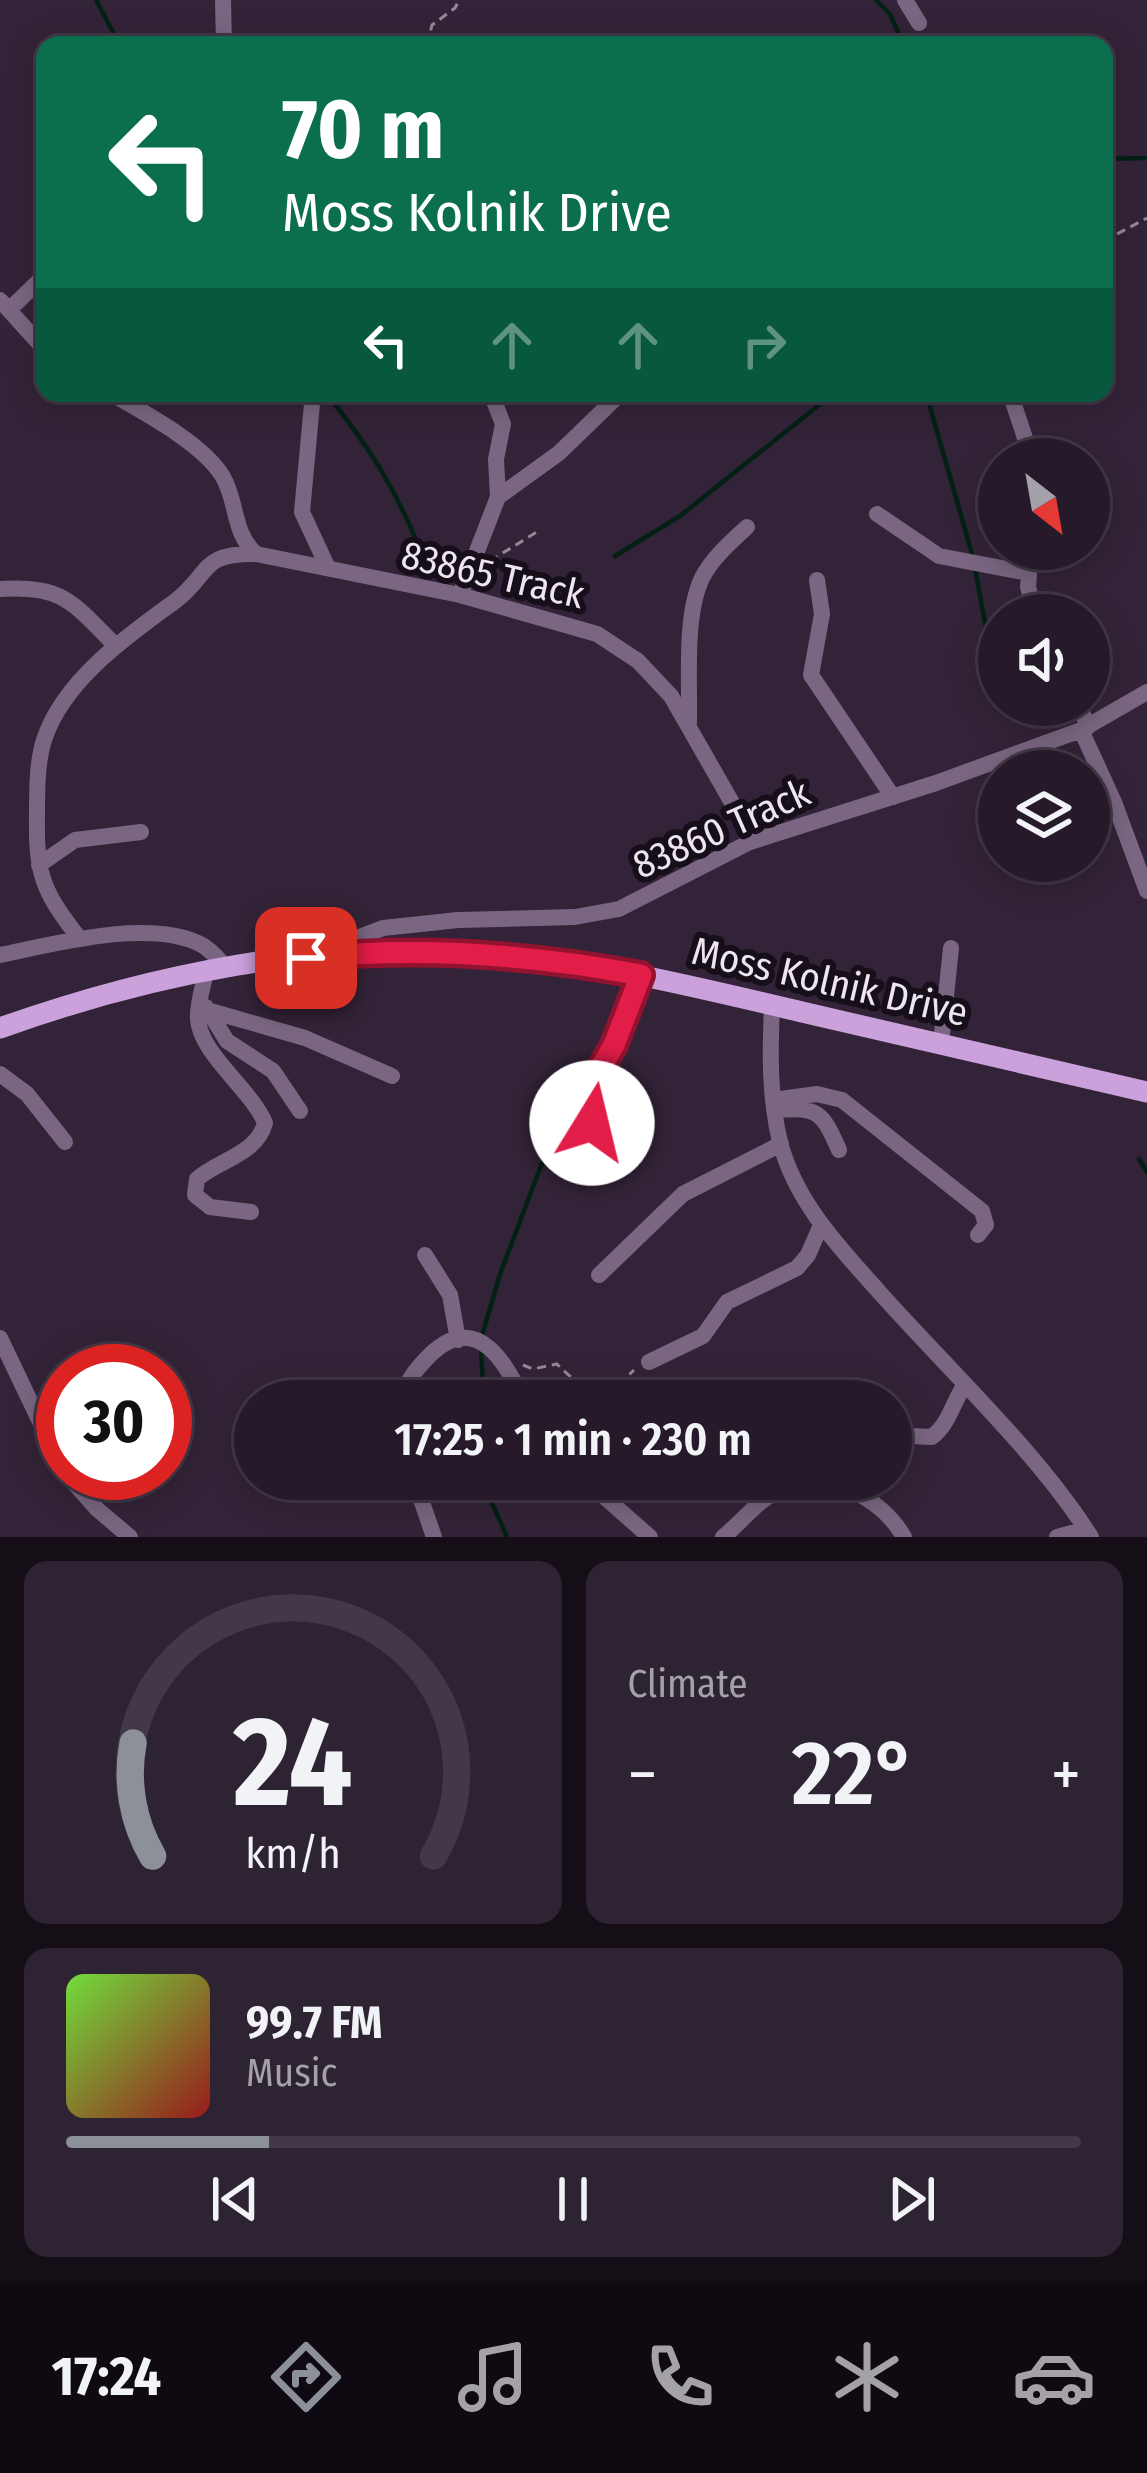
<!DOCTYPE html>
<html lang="en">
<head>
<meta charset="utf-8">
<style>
	:root { --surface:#261a2a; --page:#2e2332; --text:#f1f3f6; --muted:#a4a1a8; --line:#423847; --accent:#8c9099 }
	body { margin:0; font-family:"Fira Sans Condensed",sans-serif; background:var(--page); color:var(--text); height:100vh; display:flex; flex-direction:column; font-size:45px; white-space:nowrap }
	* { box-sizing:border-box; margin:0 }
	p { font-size:39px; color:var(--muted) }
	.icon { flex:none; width:66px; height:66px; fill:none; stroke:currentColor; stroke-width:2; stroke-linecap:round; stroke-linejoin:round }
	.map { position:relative; height:1537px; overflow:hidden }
	.details { display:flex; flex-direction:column; gap:24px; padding:24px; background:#150e17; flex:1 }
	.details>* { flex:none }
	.top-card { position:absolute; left:36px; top:36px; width:1077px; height:366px; border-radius:24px; box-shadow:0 6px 30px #0003,0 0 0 3px var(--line); background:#0b6e4f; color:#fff; overflow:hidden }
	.needle { width:78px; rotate:149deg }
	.buttons { position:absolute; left:978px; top:438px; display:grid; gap:24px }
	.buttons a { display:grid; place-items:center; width:132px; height:132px; border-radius:50%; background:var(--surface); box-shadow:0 6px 30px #0003,0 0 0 3px var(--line); font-size:60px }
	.speed { position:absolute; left:36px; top:1344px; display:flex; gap:24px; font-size:60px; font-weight:700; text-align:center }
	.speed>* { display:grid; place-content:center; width:156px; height:156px; border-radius:50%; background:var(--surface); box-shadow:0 6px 30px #0003,0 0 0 3px var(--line); line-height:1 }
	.speed .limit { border:18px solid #d22; background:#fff; color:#111 }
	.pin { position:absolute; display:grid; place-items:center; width:102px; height:102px; color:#fff; margin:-51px; border-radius:24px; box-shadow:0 6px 18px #0006 }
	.me { position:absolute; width:132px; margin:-66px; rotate:9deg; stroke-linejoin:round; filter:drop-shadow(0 0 9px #0008) }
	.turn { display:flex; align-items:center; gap:42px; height:252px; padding:0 48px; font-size:54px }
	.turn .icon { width:156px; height:156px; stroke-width:2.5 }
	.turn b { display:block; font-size:84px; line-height:102px }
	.lanes { display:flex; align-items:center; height:114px; padding:0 48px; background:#0003; justify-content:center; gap:60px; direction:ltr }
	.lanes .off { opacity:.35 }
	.big { font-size:90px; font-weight:600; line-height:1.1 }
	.details .card { flex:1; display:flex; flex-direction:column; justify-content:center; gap:18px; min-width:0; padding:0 42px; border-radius:24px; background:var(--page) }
	.details .dial { align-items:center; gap:0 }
	.dial svg { height:312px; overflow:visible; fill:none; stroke:var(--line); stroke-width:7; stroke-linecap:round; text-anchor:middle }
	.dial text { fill:var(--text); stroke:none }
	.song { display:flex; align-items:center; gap:36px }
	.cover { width:144px; height:144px; border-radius:18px; background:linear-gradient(135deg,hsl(100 70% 55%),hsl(0 70% 35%)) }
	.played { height:12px; border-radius:6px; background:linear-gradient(90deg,var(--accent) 20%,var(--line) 20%) }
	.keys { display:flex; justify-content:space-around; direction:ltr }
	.heat { display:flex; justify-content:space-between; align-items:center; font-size:66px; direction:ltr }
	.details .tiles { flex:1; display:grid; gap:24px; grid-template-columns:1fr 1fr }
	.card:last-child { grid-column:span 2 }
	.trip { position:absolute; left:234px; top:1380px; width:678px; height:120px; border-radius:60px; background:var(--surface); box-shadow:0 6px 30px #0003,0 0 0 3px var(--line); font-weight:600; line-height:120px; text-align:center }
	.tab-bar { display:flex; height:192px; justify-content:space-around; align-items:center; background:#0f0a11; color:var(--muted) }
	.tab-bar .icon { width:84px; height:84px }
	.tab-bar .active { color:var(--accent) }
	.tab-bar b { font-size:54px; color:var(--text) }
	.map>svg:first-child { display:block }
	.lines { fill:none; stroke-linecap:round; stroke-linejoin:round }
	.stream { stroke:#032014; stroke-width:4.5 }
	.path { stroke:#95889a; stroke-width:3; stroke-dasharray:9 6; stroke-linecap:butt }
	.minor { stroke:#7a6682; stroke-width:16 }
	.major { stroke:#cba1db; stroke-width:21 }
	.route-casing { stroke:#92132f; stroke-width:30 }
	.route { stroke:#e11d48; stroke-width:21 }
	.labels { text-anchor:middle; stroke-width:12; stroke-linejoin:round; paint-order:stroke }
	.street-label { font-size:39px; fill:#eee4f2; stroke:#160f19 }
</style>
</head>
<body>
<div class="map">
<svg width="1147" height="1537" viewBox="0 0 1147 1537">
	<rect width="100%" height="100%" fill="#332338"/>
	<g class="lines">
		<path class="stream" d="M96,0L120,45
			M876,0L890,14L904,45
			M1104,159L1147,158
			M326,393C370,448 396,489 422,554
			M926,393L973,557
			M615,556L680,516L834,393
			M975,568L987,634
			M1139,1159L1147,1172
			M481,1339L500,1274L544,1158
			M481,1350L484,1401
			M488,1479L489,1496L507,1537"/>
		<path class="path" d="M427,45L432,25L455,8L459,0
			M1104,241L1147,218
			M490,561L540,530
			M523,1365L533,1369L557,1364C584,1392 604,1400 634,1370
			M654,1379L659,1401"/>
		<path class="minor" d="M223,0L224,45
			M905,0L919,23
			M0,300L45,350
			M9,310L45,275
			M110,393C143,412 204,444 223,477C238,503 232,532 256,554
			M313,393L302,512L328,568
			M1010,393L1032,459
			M498,497L559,453L621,393
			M877,514L939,556L1028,573
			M1031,549L1028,587L1036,615
			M817,580L822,614L811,675L893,797
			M0,589C63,585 72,602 115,645
			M460,595L498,497L496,459L503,424L491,393
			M1079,705L1088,727
			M689,723C690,681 684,616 702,578C712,558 731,542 747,527
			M1081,730L1114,802L1147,891
			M39,865L75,840L141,832
			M79,938C42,890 36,875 37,813C37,790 37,762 44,740C63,681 127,636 174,602C212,574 198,553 256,554L460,595L597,634L638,661L671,696L735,808L750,842
			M323,951L383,928L458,920L575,917L619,909L750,842L936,783L1081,730L1147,692
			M0,955C54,944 147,919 198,943C210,948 218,959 227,968
			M206,972C203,987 197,1004 198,1019C200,1054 251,1089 265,1123C257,1154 219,1160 197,1179L195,1195L210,1207L251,1212
			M772,1005C770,1051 769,1096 780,1142C796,1203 840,1248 881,1294C948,1369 1038,1453 1091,1537
			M206,1007L227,1041L273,1071L300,1111
			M207,1010L305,1038L392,1076
			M941,1044L951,948
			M0,1074L27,1094L65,1142
			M773,1100L817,1094L842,1100L982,1211L986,1225L978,1235
			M775,1110C818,1107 822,1111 839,1150
			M596,1160L592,1085L641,975
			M425,1255L450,1295L458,1340
			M599,1275L683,1194L781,1144
			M0,1338L63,1470
			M649,1362L703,1336L727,1302L797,1268L808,1255L821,1225
			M401,1401C407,1379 416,1369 432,1353C478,1311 507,1365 524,1401
			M891,1435L932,1437C949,1424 952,1404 964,1386
			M65,1473L97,1509L130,1537
			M414,1479L434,1537
			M584,1479L650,1537
			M723,1537C743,1521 758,1499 782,1489C828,1470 881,1497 904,1537
			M1057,1537L1086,1529"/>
		<path class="major" d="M0,1028C151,974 320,940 481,952C590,961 696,987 802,1012C917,1038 1032,1065 1147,1092"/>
	</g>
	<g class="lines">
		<defs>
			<path id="route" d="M306,958C419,946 529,954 641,975L614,1045L596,1076L592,1123"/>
		</defs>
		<use href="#route" class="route-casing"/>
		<use href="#route" class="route"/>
	</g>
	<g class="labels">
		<g class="street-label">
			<text transform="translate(493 574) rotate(13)" y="14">83865 Track</text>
			<text transform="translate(721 828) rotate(-24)" y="14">83860 Track</text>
			<text transform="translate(830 981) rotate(13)" y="14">Moss Kolnik Drive</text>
		</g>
	</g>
</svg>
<div class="buttons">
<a><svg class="needle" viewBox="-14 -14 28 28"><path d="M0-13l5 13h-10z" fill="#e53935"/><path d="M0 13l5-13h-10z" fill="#a4a1a8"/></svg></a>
<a><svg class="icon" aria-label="sound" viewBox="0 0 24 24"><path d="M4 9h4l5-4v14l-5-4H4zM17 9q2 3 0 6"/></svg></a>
<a><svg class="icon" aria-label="layers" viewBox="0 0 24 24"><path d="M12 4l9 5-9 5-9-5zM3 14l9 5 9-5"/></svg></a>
</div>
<div class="speed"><div class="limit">30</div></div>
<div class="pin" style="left:306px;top:958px;background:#d93025"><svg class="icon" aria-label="arrive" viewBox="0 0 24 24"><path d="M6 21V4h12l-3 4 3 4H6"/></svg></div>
<svg class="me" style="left:592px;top:1123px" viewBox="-20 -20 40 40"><circle r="19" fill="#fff"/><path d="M0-13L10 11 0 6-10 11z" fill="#e11d48"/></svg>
<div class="trip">17:25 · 1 min · 230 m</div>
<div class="top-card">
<div class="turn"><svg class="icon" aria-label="left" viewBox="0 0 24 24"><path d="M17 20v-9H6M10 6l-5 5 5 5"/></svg><div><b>70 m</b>Moss Kolnik Drive</div></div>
<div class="lanes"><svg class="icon" aria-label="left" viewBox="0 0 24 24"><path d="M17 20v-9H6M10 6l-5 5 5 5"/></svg><svg class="icon off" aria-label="ahead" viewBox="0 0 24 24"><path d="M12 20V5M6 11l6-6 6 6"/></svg><svg class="icon off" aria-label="ahead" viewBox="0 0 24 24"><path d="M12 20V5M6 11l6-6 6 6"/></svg><svg class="icon off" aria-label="right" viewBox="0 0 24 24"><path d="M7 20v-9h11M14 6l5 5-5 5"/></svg></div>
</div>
</div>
<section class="details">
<div class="tiles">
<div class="card dial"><svg viewBox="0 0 100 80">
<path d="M14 69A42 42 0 1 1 86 69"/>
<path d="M14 69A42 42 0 0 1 9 40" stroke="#8c9099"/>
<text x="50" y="56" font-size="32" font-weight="700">24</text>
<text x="50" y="72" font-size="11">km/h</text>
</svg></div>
<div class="card"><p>Climate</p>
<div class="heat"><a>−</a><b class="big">22°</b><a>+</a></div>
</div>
<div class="card">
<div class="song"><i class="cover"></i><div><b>99.7 FM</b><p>Music</p></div></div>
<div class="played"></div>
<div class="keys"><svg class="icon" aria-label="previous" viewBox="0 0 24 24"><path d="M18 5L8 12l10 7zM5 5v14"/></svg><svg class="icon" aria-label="pause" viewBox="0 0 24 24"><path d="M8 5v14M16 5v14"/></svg><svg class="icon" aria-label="next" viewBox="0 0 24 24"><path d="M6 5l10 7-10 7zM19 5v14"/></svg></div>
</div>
</div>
</section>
<nav class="tab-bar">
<b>17:24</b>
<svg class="icon active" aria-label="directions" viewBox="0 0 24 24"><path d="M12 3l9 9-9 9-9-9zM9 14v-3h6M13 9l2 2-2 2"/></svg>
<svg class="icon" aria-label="music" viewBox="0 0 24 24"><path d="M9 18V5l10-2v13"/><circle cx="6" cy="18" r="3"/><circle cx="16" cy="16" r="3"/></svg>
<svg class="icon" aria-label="phone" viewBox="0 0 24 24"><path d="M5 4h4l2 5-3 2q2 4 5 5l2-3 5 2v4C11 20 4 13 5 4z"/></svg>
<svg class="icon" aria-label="climate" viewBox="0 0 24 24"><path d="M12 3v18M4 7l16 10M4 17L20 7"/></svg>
<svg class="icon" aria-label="car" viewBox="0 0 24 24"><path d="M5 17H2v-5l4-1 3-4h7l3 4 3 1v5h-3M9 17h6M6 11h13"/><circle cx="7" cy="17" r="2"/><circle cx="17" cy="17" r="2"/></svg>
</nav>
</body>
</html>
